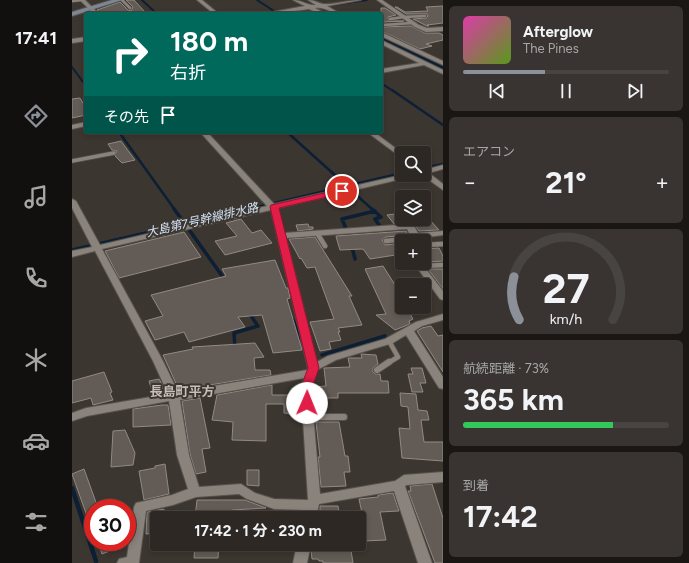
<!DOCTYPE html>
<html lang="ja">
<head>
<meta charset="utf-8">
<style>
	:root { --surface:#2d2824; --page:#393431; --text:#f1f3f6; --muted:#a7a6a6; --line:#484441; --accent:#8c9099 }
	body { margin:0; font-family:Figtree,"Noto Sans JP",sans-serif; background:var(--page); color:var(--text); height:100vh; display:flex; flex-direction:column; font-size:15px; white-space:nowrap }
	* { box-sizing:border-box; margin:0 }
	p { font-size:13px; color:var(--muted) }
	.icon { flex:none; width:22px; height:22px; fill:none; stroke:currentColor; stroke-width:2; stroke-linecap:round; stroke-linejoin:round }
	.map { position:relative; flex:1; overflow:hidden }
	.panel { display:flex; flex-direction:column; gap:6px; padding:6px; background:#191614; width:246px }
	.panel>* { flex:none }
	.guide { position:absolute; left:12px; top:12px; width:299px; height:122px; border-radius:4px; box-shadow:0 2px 6px #0003,0 0 0 1px var(--line); background:#00695c; color:#fff; overflow:hidden }
	.fabs { position:absolute; left:323px; top:146px; display:grid; gap:8px }
	.fabs a { display:grid; place-items:center; width:36px; height:36px; border-radius:4px; background:var(--surface); box-shadow:0 2px 6px #0003,0 0 0 1px var(--line); font-size:20px }
	.speed { position:absolute; left:12px; top:499px; display:flex; gap:8px; font-size:20px; font-weight:700; text-align:center }
	.speed>* { display:grid; place-content:center; width:52px; height:52px; border-radius:50%; background:var(--surface); box-shadow:0 2px 6px #0003,0 0 0 1px var(--line); line-height:1 }
	.speed .limit { border:6px solid #d22; background:#fff; color:#111 }
	.pin { position:absolute; display:grid; place-items:center; width:34px; height:34px; color:#fff; margin:-17px; border:2px solid #fff; border-radius:50%; box-shadow:0 1px 4px #0007 }
	.me { position:absolute; width:44px; margin:-22px; rotate:1deg; stroke-linejoin:round; filter:drop-shadow(0 0 3px #0008) }
	.turn { display:flex; align-items:center; gap:14px; height:84px; padding:0 20px; font-size:18px }
	.turn .icon { width:52px; height:52px; stroke-width:2.5 }
	.turn b { display:block; font-size:28px; line-height:34px }
	.then { display:flex; align-items:center; height:38px; padding:0 20px; background:#0003; gap:8px; font-size:15px }
	.big { font-size:30px; font-weight:700; line-height:1.1 }
	.panel .widget { flex:1; display:flex; flex-direction:column; justify-content:center; gap:6px; min-width:0; padding:0 14px; border-radius:6px; background:var(--page) }
	.panel .dial { align-items:center; gap:0 }
	.dial svg { height:104px; overflow:visible; fill:none; stroke:var(--line); stroke-width:7; stroke-linecap:round; text-anchor:middle }
	.dial text { fill:var(--text); stroke:none }
	.song { display:flex; align-items:center; gap:12px }
	.cover { width:48px; height:48px; border-radius:6px; background:linear-gradient(135deg,hsl(320 70% 55%),hsl(90 70% 35%)) }
	.played { height:4px; border-radius:2px; background:linear-gradient(90deg,var(--accent) 40%,var(--line) 40%) }
	.keys { display:flex; justify-content:space-around; direction:ltr }
	.heat { display:flex; justify-content:space-between; align-items:center; font-size:22px; direction:ltr }
	.charge { height:6px; border-radius:3px; background:linear-gradient(90deg,#34c759 73%,var(--line) 0) }
	.trip { position:absolute; left:78px; top:511px; width:216px; height:40px; border-radius:4px; background:var(--surface); box-shadow:0 2px 6px #0003,0 0 0 1px var(--line); font-weight:700; line-height:40px; text-align:center }
	main { display:flex; flex:1; min-height:0 }
	.dock { display:flex; flex-direction:column; width:72px; justify-content:space-around; align-items:center; background:#12100e; color:var(--muted) }
	.dock .icon { width:28px; height:28px }
	.dock .selected { color:var(--accent) }
	.dock b { font-size:18px; color:var(--text) }
	.map>svg:first-child { display:block }
	.water { fill:#0c1f34 }
	.lines { fill:none; stroke-linecap:round; stroke-linejoin:round }
	.stream-far3 { stroke:#0c1f34; stroke-width:2 }
	.stream-far2 { stroke:#0c1f34; stroke-width:2.5 }
	.stream-far1 { stroke:#0c1f34; stroke-width:3.5 }
	.stream { stroke:#0c1f34; stroke-width:4.5 }
	.building { fill:#635c56; stroke:#918a83 }
	.lane-far3-casing { stroke:#57524d; stroke-width:3.5 }
	.lane-far2-casing { stroke:#57524d; stroke-width:5 }
	.lane-far1-casing { stroke:#57524d; stroke-width:6 }
	.lane-casing { stroke:#57524d; stroke-width:8 }
	.street-casing { stroke:#57524d; stroke-width:2 }
	.secondary-casing { stroke:#57524d; stroke-width:2 }
	.lane-far3 { stroke:#8a837c; stroke-width:2.5 }
	.lane-far2 { stroke:#8a837c; stroke-width:3.5 }
	.lane-far1 { stroke:#8a837c; stroke-width:4.5 }
	.lane { stroke:#8a837c; stroke-width:6 }
	.street { fill:#8a837c; fill-rule:evenodd }
	.secondary { fill:#7c8794; fill-rule:evenodd }
	.route { fill:#e11d48; stroke:#92132f }
	.labels { text-anchor:middle; stroke-width:4; stroke-linejoin:round; paint-order:stroke }
	.water-label { font-size:12px; font-style:italic; fill:#d2e2f5; stroke:#3c3630 }
	.quarter-label { font-size:13px; font-weight:bold; fill:#c6beb7; stroke:#3c3630 }
</style>
</head>
<body>
<main>
<nav class="dock">
<b>17:41</b>
<svg class="icon selected" aria-label="directions" viewBox="0 0 24 24"><path d="M12 3l9 9-9 9-9-9zM9 14v-3h6M13 9l2 2-2 2"/></svg>
<svg class="icon" aria-label="music" viewBox="0 0 24 24"><path d="M9 18V5l10-2v13"/><circle cx="6" cy="18" r="3"/><circle cx="16" cy="16" r="3"/></svg>
<svg class="icon" aria-label="phone" viewBox="0 0 24 24"><path d="M5 4h4l2 5-3 2q2 4 5 5l2-3 5 2v4C11 20 4 13 5 4z"/></svg>
<svg class="icon" aria-label="climate" viewBox="0 0 24 24"><path d="M12 3v18M4 7l16 10M4 17L20 7"/></svg>
<svg class="icon" aria-label="car" viewBox="0 0 24 24"><path d="M5 17H2v-5l4-1 3-4h7l3 4 3 1v5h-3M9 17h6M6 11h13"/><circle cx="7" cy="17" r="2"/><circle cx="17" cy="17" r="2"/></svg>
<svg class="icon" aria-label="filters" viewBox="0 0 24 24"><path d="M4 7h16M4 17h16"/><circle cx="9" cy="7" r="2"/><circle cx="15" cy="17" r="2"/></svg>
</nav>
<div class="map">
<svg width="371" height="563" viewBox="0 0 371 563">
	<rect width="100%" height="100%" fill="#3c3630"/>
	<path class="water" d="M309,36L371,66V69L309,40Z"/>
	<g class="lines">
		<path class="stream-far3" d="M70,0L85,14
			M185,0L202,11
			M310,0L323,9
			M259,5L295,0
			M325,10L331,14
			M0,67L14,86
			M309,83L321,91"/>
		<path class="stream-far2" d="M320,90L371,125
			M47,132L103,210
			M215,132L275,186
			M352,168L371,164
			M281,192L301,210
			M173,210L330,173"/>
		<path class="stream-far1" d="M102,209L111,221
			M300,209L309,217L303,219L307,225
			M274,229L270,219L303,211
			M118,231L153,280
			M280,247L283,259
			M0,250L178,209
			M218,320H221L228,338
			M163,348L162,333L186,326L177,313
			M250,355L313,336"/>
		<path class="stream" d="M0,488L24,561"/>
	</g>
	<path class="building" d="M54,0H62L73,12L55,14H28L25,10L48,2L56,10L59,11L61,7Z
		M371,6V23L355,25L357,26H355L341,19L354,18L356,16L355,14H334L323,7H325L333,12L356,11L354,7Z
		M309,8H313L324,15L316,17L317,21H332L311,22L309,24L310,27L339,26L353,33H367L371,35V40L354,44L360,46L348,49L309,31Z
		M8,98L14,108V115L0,118V99Z
		M49,141L57,152L63,160L50,163L43,156L45,151L40,150L36,144Z
		M330,213V219H357L367,230L347,231L341,222L322,224L315,215Z
		M169,219L180,233L189,230L200,243L153,255L143,241L165,236L154,223Z
		M236,224L237,227H241V229L226,231L224,225Z
		M334,231L336,235L314,237L310,240L313,245L330,243V254L298,259L292,250L290,249L268,250L265,240L264,236Z
		M112,232L129,257L47,278L33,251Z
		M243,237L280,296H277L290,325L266,328L268,332H266L269,340L257,342L259,349L248,351L238,322L262,319L243,267L235,268L229,258L228,259L217,239Z
		M367,248L371,256V261L355,262L352,257V249Z
		M203,260L214,288H216L218,298L215,299L230,350L201,353L190,315L166,317L173,327L117,342L112,332L83,340L73,321L91,316L79,295L154,276L150,269Z
		M311,266L330,296V307H334L341,319L337,321L338,324L323,330L304,315L314,314L293,269Z
		M356,269H371V289Z
		M359,326L366,336L371,335V372L345,331L350,328Z
		M183,343L192,357L182,358L183,370H198L199,375L107,390L91,355L121,349L120,347Z
		M289,354L304,355L306,364L301,368V372L303,374H308L309,381H316L317,393H266V398H243L241,387L254,386L252,368L278,367L276,358H290Z
		M339,368H350L354,383H348L351,392H340L336,374H341Z
		M32,372L40,392L38,393L41,400L21,405L19,398L0,403V381Z
		M87,379L92,388L80,391L77,381Z
		M200,385V395H220L221,414L212,413V404H194V441L160,440L161,422L140,420L145,395Z
		M328,393L344,394L346,410L355,411L357,420H349L352,442H371V461L330,458L327,428L338,429L336,407L329,406Z
		M128,398L138,448L130,449L134,472L124,474L118,454L110,401Z
		M90,405H96L99,425L61,427V409Z
		M244,422H267L273,456H276L278,472H272L274,486L249,487L246,457H248Z
		M53,430L63,453L61,465L39,467L41,431Z
		M93,464L97,494L72,500L67,471L83,468V466Z
		M12,469L26,508H21V529L20,530L0,474Z
		M175,470H187V486L175,485Z
		M360,484L371,518V563H363L336,491H339L338,486Z
		M321,493L327,511L308,512L314,540L292,541L287,513H290L287,499L306,497V495Z
		M125,500H173L194,508L160,510V518H123Z
		M248,506H266L268,518H248Z
		M92,509V518H85V533L74,534L75,512Z
		M26,542H56L55,544L30,554Z
		M123,544H147L146,558H122Z
		M242,544H278L281,563H251V561H247L246,559H240L239,550Z"/>
	<g class="lines">
		<defs>
			<path id="lane-far3" d="M50,0L58,8
				M0,1L10,0
				M332,17L353,16
				M318,19L332,17
				M312,25L340,23"/>
			<path id="lane-far2" d="M0,161L42,153"/>
			<path id="lane-far1" d="M245,233L253,246
				M314,241L344,238
				M352,245L371,244
				M350,266L371,265
				M334,284L359,282
				M316,363L326,357L317,341"/>
			<path id="lane" d="M305,370L317,362
				M237,417H272"/>
			<path id="street" d="M8,0H13L27,14H22Z
				M125,0H130L147,14H142Z
				M221,0C229,0 236,6 244,5L236,0C242,0 246,3 251,4C262,5 277,0 289,0L255,6L269,14C260,14 253,6 243,8L254,14H248L237,9L201,14H189L233,6Z
				M305,0H310L347,25L355,28L371,27V31L354,32L343,27Z
				M309,32L371,61V65L309,36Z
				M14,37V41L0,43V39Z
				M309,40L371,70V74L352,65L309,73V69L347,63L309,44Z
				M14,122V126L0,129V125Z
				M128,132H135L202,204L330,175H342L338,177L206,208L212,233L338,224H341L346,233L371,231V235L349,238V241H341L335,229L214,238L245,362L256,356L313,339L344,322L371,314V320L350,326L342,331L371,377V389L367,388L334,335L321,343L264,360L245,370L239,388L248,494L323,481L332,475L371,472V482L335,485L333,486L360,563H346L322,491L247,504L244,518H232L233,510L202,509L175,499L167,494L124,497L101,505L74,511L67,563H45L47,559L55,557L62,507L64,503L100,495L116,489L105,455L97,401L15,416L0,421V413L14,408L96,394L81,361L23,251L0,257V251L20,247L0,208V199L4,201L28,245L195,206ZM199,210L236,368L235,370L106,392L91,361L30,249ZM232,378L229,388L236,500L202,499L183,493L169,484L127,487L117,455L108,400Z
				M295,132H302L330,153V158Z
				M371,165V169L357,173L371,184V190L350,175H352V170Z
				M352,261L354,263V269L371,291V300L368,299L346,269V263H352Z
				M225,544H239L235,563H221Z"/>
			<path id="secondary" d="M40,0H50L0,16V12Z"/>
		</defs>
		<use href="#lane-far3" class="lane-far3-casing"/>
		<use href="#lane-far2" class="lane-far2-casing"/>
		<use href="#lane-far1" class="lane-far1-casing"/>
		<use href="#lane" class="lane-casing"/>
		<use href="#street" class="street-casing"/>
		<use href="#secondary" class="secondary-casing"/>
		<use href="#lane-far3" class="lane-far3"/>
		<use href="#lane-far2" class="lane-far2"/>
		<use href="#lane-far1" class="lane-far1"/>
		<use href="#lane" class="lane"/>
		<use href="#street" class="street"/>
		<use href="#secondary" class="secondary"/>
	</g>
	<path class="route" d="M270,189L274,191L273,193L207,208L247,368L240,388L241,403L239,405H232C225,394 232,379 236,368L198,207L199,205Z"/>
	<g class="labels">
		<g class="water-label">
			<text transform="translate(130 220) rotate(-13)" y="4">大島第7号幹線排水路</text>
		</g>
		<g class="quarter-label">
			<text x="110" y="396">長島町平方</text>
		</g>
	</g>
</svg>
<div class="fabs">
<a><svg class="icon" aria-label="search" viewBox="0 0 24 24"><circle cx="10" cy="10" r="6"/><path d="M15 15l6 6"/></svg></a>
<a><svg class="icon" aria-label="layers" viewBox="0 0 24 24"><path d="M12 4l9 5-9 5-9-5zM3 14l9 5 9-5"/></svg></a>
<a>+</a>
<a>−</a>
</div>
<div class="speed"><div class="limit">30</div></div>
<div class="pin" style="left:270px;top:191px;background:#d93025"><svg class="icon" aria-label="arrive" viewBox="0 0 24 24"><path d="M6 21V4h12l-3 4 3 4H6"/></svg></div>
<svg class="me" style="left:235px;top:403px" viewBox="-20 -20 40 40"><circle r="19" fill="#fff"/><path d="M0-13L10 11 0 6-10 11z" fill="#e11d48"/></svg>
<div class="trip">17:42 · 1 分 · 230 m</div>
<div class="guide">
<div class="turn"><svg class="icon" aria-label="right" viewBox="0 0 24 24"><path d="M7 20v-9h11M14 6l5 5-5 5"/></svg><div><b>180 m</b>右折</div></div>
<div class="then">その先<svg class="icon" aria-label="arrive" viewBox="0 0 24 24"><path d="M6 21V4h12l-3 4 3 4H6"/></svg></div>
</div>
</div>
<section class="panel">
<div class="widget">
<div class="song"><i class="cover"></i><div><b>Afterglow</b><p>The Pines</p></div></div>
<div class="played"></div>
<div class="keys"><svg class="icon" aria-label="previous" viewBox="0 0 24 24"><path d="M18 5L8 12l10 7zM5 5v14"/></svg><svg class="icon" aria-label="pause" viewBox="0 0 24 24"><path d="M8 5v14M16 5v14"/></svg><svg class="icon" aria-label="next" viewBox="0 0 24 24"><path d="M6 5l10 7-10 7zM19 5v14"/></svg></div>
</div>
<div class="widget"><p>エアコン</p>
<div class="heat"><a>−</a><b class="big">21°</b><a>+</a></div>
</div>
<div class="widget dial"><svg viewBox="0 0 100 80">
<path d="M14 69A42 42 0 1 1 86 69"/>
<path d="M14 69A42 42 0 0 1 10 36" stroke="#8c9099"/>
<text x="50" y="56" font-size="32" font-weight="700">27</text>
<text x="50" y="72" font-size="11">km/h</text>
</svg></div>
<div class="widget"><p>航続距離 · 73%</p><b class="big">365 km</b><div class="charge"></div></div>
<div class="widget"><p>到着</p><b class="big">17:42</b></div>
</section>
</main>
</body>
</html>
